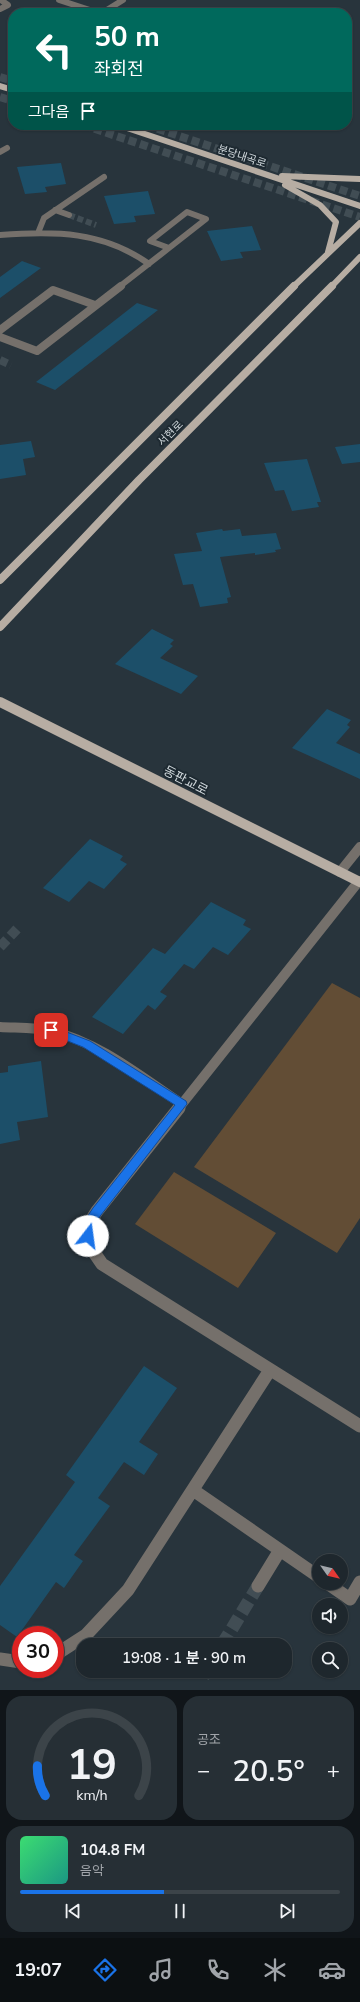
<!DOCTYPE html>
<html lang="ko">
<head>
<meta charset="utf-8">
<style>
	:root { --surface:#1e272d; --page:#262f35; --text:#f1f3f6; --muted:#a1a5aa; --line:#3c4449; --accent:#1a73e8 }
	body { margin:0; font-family:"Nunito Sans","Noto Sans KR",sans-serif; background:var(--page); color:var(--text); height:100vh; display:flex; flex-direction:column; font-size:15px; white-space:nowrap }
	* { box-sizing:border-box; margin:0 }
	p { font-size:13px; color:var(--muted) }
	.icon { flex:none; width:22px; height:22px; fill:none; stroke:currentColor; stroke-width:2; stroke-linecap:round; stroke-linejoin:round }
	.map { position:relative; height:1690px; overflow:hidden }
	.panel { display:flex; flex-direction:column; gap:6px; padding:6px; background:#101519; flex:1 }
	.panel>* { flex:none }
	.guide { position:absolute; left:8px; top:8px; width:344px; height:122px; border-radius:16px; box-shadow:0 1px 3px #0004,0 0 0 1px var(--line); background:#00695c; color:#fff; overflow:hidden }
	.needle { width:26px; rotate:124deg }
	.controls { position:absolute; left:312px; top:1554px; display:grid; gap:8px }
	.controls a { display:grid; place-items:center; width:36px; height:36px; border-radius:50%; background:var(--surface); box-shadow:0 1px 3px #0004,0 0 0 1px var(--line); font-size:20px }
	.speed { position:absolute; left:12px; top:1626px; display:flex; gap:8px; font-size:20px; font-weight:700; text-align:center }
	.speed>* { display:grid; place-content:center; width:52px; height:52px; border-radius:50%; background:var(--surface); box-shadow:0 1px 3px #0004,0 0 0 1px var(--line); line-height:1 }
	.speed .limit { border:6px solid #d22; background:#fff; color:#111 }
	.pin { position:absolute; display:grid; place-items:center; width:34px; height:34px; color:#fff; margin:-17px; border-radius:8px; box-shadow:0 2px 6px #0006 }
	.me { position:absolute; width:44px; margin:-22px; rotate:15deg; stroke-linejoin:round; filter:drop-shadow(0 0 3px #0008) }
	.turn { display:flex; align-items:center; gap:14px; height:84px; padding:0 20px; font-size:18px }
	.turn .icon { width:52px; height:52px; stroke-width:2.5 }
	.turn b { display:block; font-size:28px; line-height:34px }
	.then { display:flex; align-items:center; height:38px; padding:0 20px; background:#0003; gap:8px; font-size:15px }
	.big { font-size:30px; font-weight:600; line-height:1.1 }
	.panel .tile { flex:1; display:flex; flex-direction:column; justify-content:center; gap:6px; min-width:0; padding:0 14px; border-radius:16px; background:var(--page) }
	.panel .dial { align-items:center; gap:0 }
	.dial svg { height:104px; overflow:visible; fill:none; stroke:var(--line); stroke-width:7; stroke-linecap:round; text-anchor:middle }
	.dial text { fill:var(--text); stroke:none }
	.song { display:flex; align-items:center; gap:12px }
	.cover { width:48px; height:48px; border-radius:6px; background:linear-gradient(135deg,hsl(140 70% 55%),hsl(170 70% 35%)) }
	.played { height:4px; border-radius:2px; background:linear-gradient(90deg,var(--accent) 45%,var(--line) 45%) }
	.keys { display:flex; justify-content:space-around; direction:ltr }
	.heat { display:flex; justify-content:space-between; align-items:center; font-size:22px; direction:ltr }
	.panel .tiles { flex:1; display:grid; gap:6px; grid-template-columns:1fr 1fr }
	.tile:last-child { grid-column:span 2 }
	.trip { position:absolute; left:76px; top:1638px; width:216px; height:40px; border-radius:16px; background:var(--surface); box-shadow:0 1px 3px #0004,0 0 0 1px var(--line); font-weight:600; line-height:40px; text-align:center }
	.dock { display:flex; height:64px; justify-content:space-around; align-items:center; background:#0c1012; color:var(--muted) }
	.dock .icon { width:28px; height:28px }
	.dock .selected { color:var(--accent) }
	.dock b { font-size:18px; color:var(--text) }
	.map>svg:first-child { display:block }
	.green { fill:#624d35 }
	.building { fill:#1c4f69 }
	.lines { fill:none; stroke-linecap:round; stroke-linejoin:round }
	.minor-tunnel-far3 { stroke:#414d54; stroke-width:6; stroke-dasharray:6 3; stroke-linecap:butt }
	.minor-tunnel-far2 { stroke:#414d54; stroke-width:8; stroke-dasharray:8 4; stroke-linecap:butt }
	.minor-tunnel-far1 { stroke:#414d54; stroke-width:10; stroke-dasharray:10 5; stroke-linecap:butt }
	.minor-tunnel { stroke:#414d54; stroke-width:13; stroke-dasharray:13 6; stroke-linecap:butt }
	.highway-tunnel { stroke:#414d54; stroke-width:8; stroke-dasharray:8 4; stroke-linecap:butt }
	.minor-far3 { stroke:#75706b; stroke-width:6 }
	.minor-far2 { stroke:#75706b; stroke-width:8 }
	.minor-far1 { stroke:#75706b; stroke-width:10 }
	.minor { stroke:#75706b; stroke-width:13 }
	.major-far2 { stroke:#b7ada3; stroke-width:6 }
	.major-far1 { stroke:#b7ada3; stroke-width:8 }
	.major { stroke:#b7ada3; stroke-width:10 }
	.route { fill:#1a73e8; stroke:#114b97 }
	.labels { text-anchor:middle; stroke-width:4; stroke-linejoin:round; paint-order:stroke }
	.far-street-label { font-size:11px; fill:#d0d8dc; stroke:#1e2a32 }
	.street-label { font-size:13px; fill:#d0d8dc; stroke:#1e2a32 }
</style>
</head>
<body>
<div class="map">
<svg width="360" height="1690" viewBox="0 0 360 1690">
	<rect width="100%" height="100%" fill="#28343c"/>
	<path class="green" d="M332,983L360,998V1218L337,1253L194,1167Z
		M174,1172L276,1233L238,1288L135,1224Z"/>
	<path class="building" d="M61,163L66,184L45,187L47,192L25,194L17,167Z
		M148,191L155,214L134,216L136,222L114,224L104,196Z
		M252,226L261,250L240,252L243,258L221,261L207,231Z
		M22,261L41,268L0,298V277Z
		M137,303L158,310L55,390L36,382Z
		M31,441L35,457L23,459L26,475L0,479V445Z
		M360,444V462L342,464L335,447Z
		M307,459L321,502H317L319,507L292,511L284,490L275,491L264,463Z
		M222,529L223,531L240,529L242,536L276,533L281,549L275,550L276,552L255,555V553L220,557L231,597L227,598L228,603L200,607L193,584L183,585L174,554L202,551L196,533Z
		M152,629L174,640L170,644L173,646L160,658L198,676L181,694L115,664Z
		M327,709L351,720L347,725L350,727L336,743L360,754V779L292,748Z
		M90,839L123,856L120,860L127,864L104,889L89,881L69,902L43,888Z
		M211,902L246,920L243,925L251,929L228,955L213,947L194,969L184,964L160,992L167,996L155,1010L148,1005L123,1034L92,1017L153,948L165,954Z
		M41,1061L48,1117L17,1122L20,1140L0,1144V1073L8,1072V1066Z
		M144,1366L177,1388L139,1442L158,1454L144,1475L124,1462L98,1498L110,1506L74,1555L83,1561L64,1588L56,1582L17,1637L0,1625V1586L75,1482L66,1475Z"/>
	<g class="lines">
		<path class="minor-tunnel-far3" d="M69,215L96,225"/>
		<path class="minor-tunnel-far2" d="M0,360L11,365"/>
		<path class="minor-tunnel-far1" d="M0,947L17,929"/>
		<path class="minor-tunnel" d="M222,1645L258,1586
			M203,1677L206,1671"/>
		<path class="highway-tunnel" d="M0,77L13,81
			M0,97L13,101
			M83,125L360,217
			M146,125L360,196"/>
		<path class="minor-far3" d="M59,0L99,13
			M0,9L8,5L1,0
			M102,13L123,0
			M0,152L7,148
			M55,210L69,215
			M187,212L206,219L169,248L150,241Z
			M38,233L44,218L104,177
			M0,235C55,231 103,231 149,264
			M119,287L169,248"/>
		<path class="minor-far2" d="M0,330L53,290L95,305
			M0,337L37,351L121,286"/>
		<path class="minor-far1" d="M340,872L360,847
			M0,1027C17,1028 35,1027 52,1031C100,1043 141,1077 182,1104
			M178,1109L359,881"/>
		<path class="minor" d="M179,1108L97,1211L86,1228L89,1245L102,1264L360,1426
			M193,1490L319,1577
			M327,1583L350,1599L360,1582
			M258,1586L280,1550
			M55,1655L86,1635L128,1590L270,1370
			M0,1659L21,1662"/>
		<path class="major-far2" d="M0,86L13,90
			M118,125L360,206
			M282,176L360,179
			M285,185L320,205L336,222L328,252
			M293,287L360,223
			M331,287L360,257"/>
		<path class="major-far1" d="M0,580L294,286
			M0,627L139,480L332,286"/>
		<path class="major" d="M0,702L360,882"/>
	</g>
	<path class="route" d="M51,1026L90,1041L186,1101L187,1104L101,1215L92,1229L93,1236L92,1240L88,1241L84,1240C78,1227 86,1219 93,1208L175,1105L83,1047L47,1033L46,1030L47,1028Z"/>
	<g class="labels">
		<g class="far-street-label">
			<text transform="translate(242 156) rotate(18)" y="4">분당내곡로</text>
			<text transform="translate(170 433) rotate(-45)" y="4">서현로</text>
		</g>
		<g class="street-label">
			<text transform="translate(186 780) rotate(27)" y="5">동판교로</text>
		</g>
	</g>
</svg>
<div class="controls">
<a><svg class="needle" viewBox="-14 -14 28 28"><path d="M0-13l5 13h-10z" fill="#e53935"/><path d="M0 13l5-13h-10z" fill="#a1a5aa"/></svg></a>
<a><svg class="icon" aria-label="sound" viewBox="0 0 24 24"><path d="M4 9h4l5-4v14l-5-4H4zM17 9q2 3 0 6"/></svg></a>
<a><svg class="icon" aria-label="search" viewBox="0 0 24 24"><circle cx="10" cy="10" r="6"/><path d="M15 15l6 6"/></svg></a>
</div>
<div class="speed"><div class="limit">30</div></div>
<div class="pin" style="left:51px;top:1030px;background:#d93025"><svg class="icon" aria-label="arrive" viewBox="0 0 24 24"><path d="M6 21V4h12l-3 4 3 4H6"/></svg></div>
<svg class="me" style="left:88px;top:1236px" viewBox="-20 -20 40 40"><circle r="19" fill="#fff"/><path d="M0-13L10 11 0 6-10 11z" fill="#1a73e8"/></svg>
<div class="trip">19:08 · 1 분 · 90 m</div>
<div class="guide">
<div class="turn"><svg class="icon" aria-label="left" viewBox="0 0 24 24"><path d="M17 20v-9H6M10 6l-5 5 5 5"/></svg><div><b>50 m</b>좌회전</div></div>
<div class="then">그다음<svg class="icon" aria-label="arrive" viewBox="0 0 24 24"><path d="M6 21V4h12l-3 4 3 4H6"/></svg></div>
</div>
</div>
<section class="panel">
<div class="tiles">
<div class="tile dial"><svg viewBox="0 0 100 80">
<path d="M14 69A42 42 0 1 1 86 69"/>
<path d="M14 69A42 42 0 0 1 8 46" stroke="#1a73e8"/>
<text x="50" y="56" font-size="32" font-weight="700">19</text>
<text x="50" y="72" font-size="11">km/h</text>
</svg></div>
<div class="tile"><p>공조</p>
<div class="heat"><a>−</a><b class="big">20.5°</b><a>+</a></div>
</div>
<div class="tile">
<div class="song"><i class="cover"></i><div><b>104.8 FM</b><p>음악</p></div></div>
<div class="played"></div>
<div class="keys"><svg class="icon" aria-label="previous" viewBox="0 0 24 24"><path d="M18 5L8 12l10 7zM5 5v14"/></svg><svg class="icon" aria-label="pause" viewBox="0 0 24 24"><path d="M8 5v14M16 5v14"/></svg><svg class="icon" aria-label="next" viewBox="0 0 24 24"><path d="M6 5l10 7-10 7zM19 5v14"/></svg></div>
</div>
</div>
</section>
<nav class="dock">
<b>19:07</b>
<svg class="icon selected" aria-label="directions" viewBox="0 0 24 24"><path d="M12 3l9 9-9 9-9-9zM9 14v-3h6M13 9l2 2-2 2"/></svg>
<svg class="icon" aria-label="music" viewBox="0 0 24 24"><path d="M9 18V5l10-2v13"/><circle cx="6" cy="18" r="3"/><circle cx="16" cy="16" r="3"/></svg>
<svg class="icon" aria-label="phone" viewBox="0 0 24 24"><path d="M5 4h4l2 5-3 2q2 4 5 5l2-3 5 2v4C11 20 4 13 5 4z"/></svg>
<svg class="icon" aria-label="climate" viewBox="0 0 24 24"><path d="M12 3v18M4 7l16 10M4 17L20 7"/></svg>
<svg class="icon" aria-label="car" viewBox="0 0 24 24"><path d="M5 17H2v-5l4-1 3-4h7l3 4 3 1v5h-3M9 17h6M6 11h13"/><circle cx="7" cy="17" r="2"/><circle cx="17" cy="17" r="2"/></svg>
</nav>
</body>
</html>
